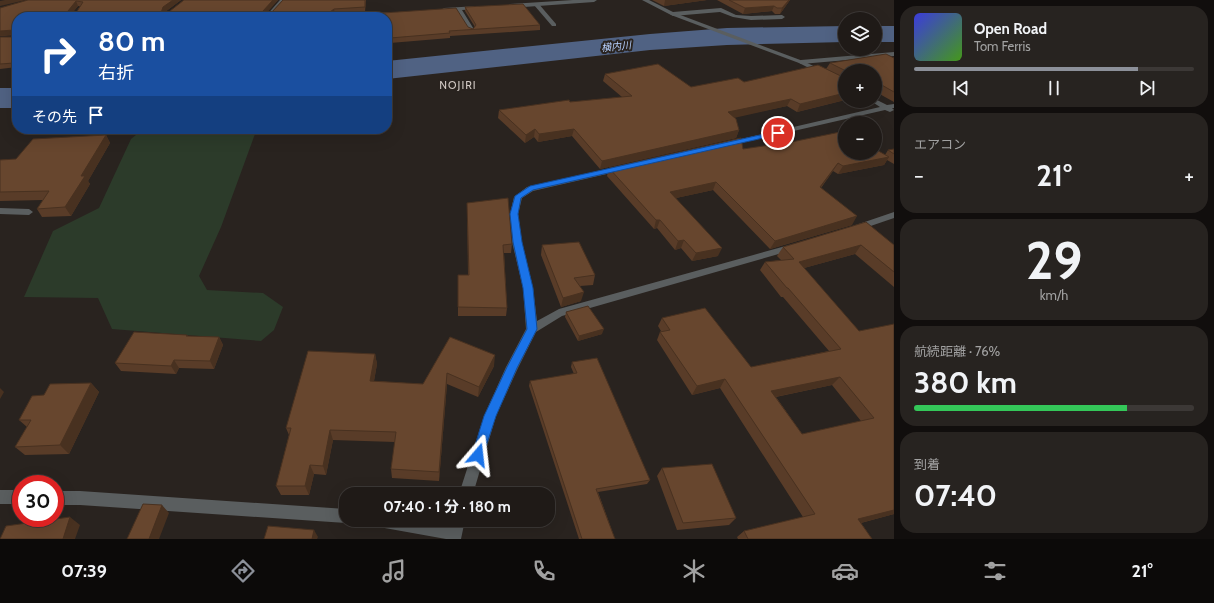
<!DOCTYPE html>
<html lang="ja">
<head>
<meta charset="utf-8">
<style>
	:root { --surface:#1f1a17; --page:#272320; --text:#f1f3f6; --muted:#a1a1a1; --line:#3c3836; --accent:#8c9099 }
	body { margin:0; font-family:Cabin,"Noto Sans JP",sans-serif; background:var(--page); color:var(--text); height:100vh; display:flex; flex-direction:column; font-size:15px; white-space:nowrap }
	* { box-sizing:border-box; margin:0 }
	p { font-size:13px; color:var(--muted) }
	.icon { flex:none; width:22px; height:22px; fill:none; stroke:currentColor; stroke-width:2; stroke-linecap:round; stroke-linejoin:round }
	.map { position:relative; flex:1; overflow:hidden }
	.panel { display:flex; flex-direction:column; gap:6px; padding:6px; background:#110e0d; width:320px }
	.panel>* { flex:none }
	.hud { position:absolute; left:12px; top:12px; width:380px; height:122px; border-radius:16px; box-shadow:0 4px 16px #0002,0 0 0 1px var(--line); background:#1a4fa0; color:#fff; overflow:hidden }
	.buttons { position:absolute; left:838px; top:12px; display:grid; gap:8px }
	.buttons a { display:grid; place-items:center; width:44px; height:44px; border-radius:50%; background:var(--surface); box-shadow:0 4px 16px #0002,0 0 0 1px var(--line); font-size:20px }
	.speed { position:absolute; left:12px; top:475px; display:flex; gap:8px; font-size:20px; font-weight:700; text-align:center }
	.speed>* { display:grid; place-content:center; width:52px; height:52px; border-radius:50%; background:var(--surface); box-shadow:0 4px 16px #0002,0 0 0 1px var(--line); line-height:1 }
	.speed .limit { border:6px solid #d22; background:#fff; color:#111 }
	.pin { position:absolute; display:grid; place-items:center; width:34px; height:34px; color:#fff; margin:-17px; border:2px solid #fff; border-radius:50%; box-shadow:0 1px 4px #0007 }
	.me { position:absolute; width:44px; margin:-22px; rotate:17deg; stroke-linejoin:round; filter:drop-shadow(0 0 3px #0008) }
	.turn { display:flex; align-items:center; gap:14px; height:84px; padding:0 20px; font-size:18px }
	.turn .icon { width:52px; height:52px; stroke-width:2.5 }
	.turn b { display:block; font-size:28px; line-height:34px }
	.then { display:flex; align-items:center; height:38px; padding:0 20px; background:#0003; gap:8px; font-size:15px }
	.big { font-size:30px; font-weight:700; line-height:1.1 }
	.panel .tile { flex:1; display:flex; flex-direction:column; justify-content:center; gap:6px; min-width:0; padding:0 14px; border-radius:16px; background:var(--page) }
	.panel .dial { align-items:center; gap:0 }
	.dial b { font-size:52px; line-height:1 }
	.song { display:flex; align-items:center; gap:12px }
	.cover { width:48px; height:48px; border-radius:6px; background:linear-gradient(135deg,hsl(240 70% 55%),hsl(100 70% 35%)) }
	.played { height:4px; border-radius:2px; background:linear-gradient(90deg,var(--accent) 80%,var(--line) 80%) }
	.keys { display:flex; justify-content:space-around; direction:ltr }
	.heat { display:flex; justify-content:space-between; align-items:center; font-size:22px; direction:ltr }
	.charge { height:6px; border-radius:3px; background:linear-gradient(90deg,#34c759 76%,var(--line) 0) }
	.trip { position:absolute; left:339px; top:487px; width:216px; height:40px; border-radius:16px; background:var(--surface); box-shadow:0 4px 16px #0002,0 0 0 1px var(--line); font-weight:700; line-height:40px; text-align:center }
	.tabs { display:flex; height:64px; justify-content:space-around; align-items:center; background:#0c0a09; color:var(--muted) }
	.tabs .icon { width:28px; height:28px }
	.tabs .active { color:var(--accent) }
	.tabs b { font-size:18px; color:var(--text) }
	main { display:flex; flex:1; min-height:0 }
	.map>svg:first-child { display:block }
	.green { fill:#2c3b2a }
	.lines { fill:none; stroke-linecap:round; stroke-linejoin:round }
	.river { fill:#506283; fill-rule:evenodd }
	.service { fill:#5a5e5f; fill-rule:evenodd }
	.minor { fill:#5a5e5f; fill-rule:evenodd }
	.wall { fill:#593c28; fill-rule:evenodd }
	.shaded-wall { fill:#483120 }
	.building { fill:#67462e; stroke:#483120; fill-rule:evenodd }
	.route { fill:#1a73e8; stroke:#114b97 }
	.labels { text-anchor:middle; stroke-width:4; stroke-linejoin:round; paint-order:stroke }
	.far-water-label { font-size:10px; font-style:italic; fill:#b6d0fe; stroke:#29231f }
	.far-quarter-label { font-size:11px; letter-spacing:1px; fill:#d1c9c3; stroke:#29231f }
</style>
</head>
<body>
<main>
<div class="map">
<svg width="894" height="539" viewBox="0 0 894 539">
	<rect width="100%" height="100%" fill="#29231f"/>
	<path class="green" d="M145,129H254L255,134L221,227L199,276L207,290L263,293L283,307L274,330L261,341L112,329L98,298L24,297L53,231L99,208L131,139L142,130Z"/>
	<g class="lines">
		<path class="river" d="M845,26V42L727,45L650,50L387,79V61L650,34L727,28Z
			M875,26H894V42H875Z
			M0,88H17V108H0Z"/>
		<path class="service" d="M534,3H538L556,24V26H552L534,5Z
			M721,8L736,15L751,16L782,15L785,17L782,19L751,20L733,17L720,12L673,16L670,14L673,12Z
			M894,52V56L801,64L798,62L801,60Z"/>
		<path class="minor" d="M280,0H286L271,17H265Z
			M573,0H597L594,2L510,8L507,6L510,4Z
			M642,0H649L675,13L803,61L845,81V86L799,63L671,15Z
			M478,6L481,8L480,9L462,10L475,31L472,33L469,31L457,11L444,12L441,10L444,8Z
			M398,12L399,13L396,15L332,17L335,15Z
			M875,99L887,105L894,104V108H892L894,110L890,112L885,110L728,146L724,144L728,142L880,107L871,101H875Z
			M621,166H624V170L533,191L522,198L518,214L522,242L533,288L537,321L559,309L793,244L798,247L796,249L562,316L536,332L518,368L496,416L473,494H459L484,416L506,367L526,329L523,288L512,242L510,214L514,197L527,187Z
			M0,208L29,209L33,212L29,215L0,214Z
			M894,212V218L856,231L851,228L853,226Z
			M0,490H21V504H0Z
			M55,491H80L346,509V520H352L346,523L80,505H55Z
			M372,520H422L450,525L451,520H465L461,539H446L379,527L374,525Z"/>
	</g>
	<path class="wall" d="M28,0H181L165,12V13H169L170,11L184,0H278L266,13H271L283,0H366L365,12L335,14L364,13L365,17H17V67L0,69V37H14L16,35L0,36V8ZM78,6H80L76,13H72Z
		M652,0H707L664,6Z
		M717,0H790L780,14H775L772,11L743,14Z
		M465,7L540,25V30L450,36V38L390,43L387,32V17H383V13L473,29L475,27L465,11Z
		M894,58V102L876,92L875,71H845V100L797,112L787,106L735,117L739,130L736,138L600,169L572,136L538,142L534,137L525,143L498,118L499,110L570,102L622,97L603,81L605,74L691,87L744,82L826,69L830,63Z
		M106,135L110,143L88,181L90,184L71,216L42,217L37,209L43,200L0,201V160L16,159Z
		M772,146L885,155L888,150L894,149V164L887,160L884,165L838,174L833,171L821,188L852,225L770,249L713,190L676,198L718,256L692,261L681,248L675,250L657,228L654,229L607,176L609,168L743,149Z
		M467,203L512,244L511,253H504L507,308L506,316H458V275H468Z
		M542,245L595,275L593,285L580,286L581,301L561,307L541,255Z
		M894,245V287L855,254L804,268L859,331L894,514L861,523L872,539H738L737,537L744,531L803,517L720,388L692,395L657,340L660,332L661,331L658,326L662,318L751,367L829,351L783,297H781L760,270L765,262L781,260L777,256L783,247ZM832,385L861,421L802,434L776,397Z
		M566,312L602,334L578,341L565,317Z
		M187,335L188,336L219,337L223,345L214,369L179,368L176,374L121,371L115,363Z
		M450,337L494,366L478,397L447,384L439,481L392,478L391,469L395,442L333,440L326,475L314,474L309,495H281L276,486L289,435L286,428L375,354L377,364L374,381L423,384Z
		M572,362L650,480L647,484L598,492L615,539H579L529,386L530,381L574,374L571,367Z
		M91,383L99,392L69,454L25,455L15,447L27,427L19,420L44,395Z
		M662,468L736,518L729,525L677,530L657,476Z"/>
	<path class="shaded-wall" d="M5,0H26L0,6V1Z
		M173,0H181L165,12L163,17L161,13L163,7Z
		M273,0H278L264,16V17L263,11Z
		M665,0H707L664,6Z
		M789,0H790L780,14L782,8Z
		M76,1L78,6L70,16L68,13V11Z
		M774,6L772,11L743,14L745,8Z
		M334,9L335,14L331,17L330,12Z
		M14,30L17,34L0,36V31Z
		M17,59V68L14,63Z
		M880,84L876,92H875V86Z
		M845,93V100L797,112L800,104Z
		M791,99L787,106L725,120L728,112Z
		M535,129L534,137L525,143L526,135Z
		M574,129L572,136L538,142L539,134Z
		M739,130L736,138L600,169L602,161Z
		M106,135L110,143L88,181L90,184L71,216L65,207L81,176Z
		M889,157L884,165L838,174L843,166Z
		M838,163L833,171L815,195L820,187Z
		M716,182L713,190L667,200L670,192Z
		M857,216L852,225L770,249L775,241Z
		M656,220H660L657,228L654,229Z
		M684,240L681,248L675,250L678,241Z
		M861,245L855,254L793,271L799,262Z
		M722,248L718,256L692,261L696,253Z
		M584,292L581,301L561,307L563,298Z
		M604,329L602,334L578,341L579,336Z
		M219,337L223,345L214,369L210,361Z
		M375,354L377,364L372,392L370,381Z
		M495,355L494,366L478,397L479,387Z
		M174,360L179,368L176,374L171,366Z
		M447,373V384L439,481V472Z
		M840,377L832,385L765,399L771,391Z
		M725,379L720,388L692,395L697,386Z
		M91,383L99,392L69,454L60,445Z
		M0,388L4,392L0,399Z
		M330,430L333,440L326,475L323,466Z
		M310,465L314,474L309,495L305,486Z
		M162,505L169,513L159,539H149Z
		M894,510V514L849,526L858,519Z
		M70,517L80,525L75,539H63Z
		M314,530L318,537L317,539H312Z"/>
	<path class="building" d="M28,0H173L163,7L161,13H169L170,11L184,0H273L263,11V13H271L283,0H365V7L334,9L330,12L331,14L364,13V17H17V59L14,63L0,64V37H14L16,35L14,30L0,31V8ZM76,1L83,2L76,13H68V11Z
		M729,0H789L782,8H777L774,6L745,8Z
		M523,4L540,25L449,31L450,33L390,38L387,29V17H384L383,13L456,8L468,27L473,29L476,25L465,7Z
		M886,54L894,58V92L880,84L875,86V71H846L830,63Z
		M658,64L691,87L738,78L744,82L818,65L845,78V93L800,104L791,99L728,112L736,119L739,130L602,161L574,129L539,134L535,129L526,135L499,110L569,100L570,102L632,96L605,74Z
		M845,131V153H875V149L889,157L843,166L838,163L820,187L857,216L775,241L716,182L670,192L722,248L696,253L684,240L678,241L660,220H656L609,168L741,138L743,149L770,145L772,146Z
		M106,135L81,176H85L65,207L37,209L49,191L0,192V160L16,159L33,139Z
		M894,149V154L888,150Z
		M508,198L512,244L503,245L507,308L458,307V275H469L467,203Z
		M866,222L894,245V272L861,245L799,262L859,331L894,324V510L858,519L872,539H748L744,531L815,514L725,379L697,386L660,332L670,330L662,318L705,308L751,367L841,349L788,288H787L765,262L794,259L783,247ZM840,377L874,418L802,434L771,391Z
		M579,242L595,275L574,278L584,292L563,298L542,245Z
		M588,306L604,329L579,336L566,312Z
		M134,332L187,335L186,336L219,337L210,361L174,360L171,366L115,363Z
		M450,337L495,355L479,387L447,373L439,472L391,469L396,432L330,430L323,466L310,465L305,486H276L291,428H286L308,351L375,354L370,381L423,384Z
		M597,358L650,480L596,489L615,539H582L530,381L577,373L572,362Z
		M91,383L60,445L15,447L31,420H19L32,396L44,395L50,384Z
		M712,464L736,518L683,523L662,468Z
		M143,504L162,505L149,539H127Z
		M70,517L63,539H0L6,526Z
		M268,526L314,530L312,539H264Z"/>
	<path class="route" d="M778,131L782,133L781,134L533,190L521,198L518,214L522,242L533,288L537,329L517,368L496,416L482,459L478,461L474,459L472,455L484,416L507,367L527,329L523,288L513,242L510,214L515,196L530,186Z"/>
	<g class="labels">
		<g class="far-water-label">
			<text transform="translate(616 46) rotate(-6)" y="4">横内川</text>
		</g>
		<g class="far-quarter-label">
			<text x="458" y="89">NOJIRI</text>
		</g>
	</g>
</svg>
<div class="buttons">
<a><svg class="icon" aria-label="layers" viewBox="0 0 24 24"><path d="M12 4l9 5-9 5-9-5zM3 14l9 5 9-5"/></svg></a>
<a>+</a>
<a>−</a>
</div>
<div class="speed"><div class="limit">30</div></div>
<div class="pin" style="left:778px;top:133px;background:#d93025"><svg class="icon" aria-label="arrive" viewBox="0 0 24 24"><path d="M6 21V4h12l-3 4 3 4H6"/></svg></div>
<svg class="me" style="left:478px;top:455px" viewBox="-20 -20 40 40"><path d="M0-17L14 15 0 8-14 15z" fill="#1a73e8" stroke="#fff" stroke-width="4"/></svg>
<div class="trip">07:40 · 1 分 · 180 m</div>
<div class="hud">
<div class="turn"><svg class="icon" aria-label="right" viewBox="0 0 24 24"><path d="M7 20v-9h11M14 6l5 5-5 5"/></svg><div><b>80 m</b>右折</div></div>
<div class="then">その先<svg class="icon" aria-label="arrive" viewBox="0 0 24 24"><path d="M6 21V4h12l-3 4 3 4H6"/></svg></div>
</div>
</div>
<section class="panel">
<div class="tile">
<div class="song"><i class="cover"></i><div><b>Open Road</b><p>Tom Ferris</p></div></div>
<div class="played"></div>
<div class="keys"><svg class="icon" aria-label="previous" viewBox="0 0 24 24"><path d="M18 5L8 12l10 7zM5 5v14"/></svg><svg class="icon" aria-label="pause" viewBox="0 0 24 24"><path d="M8 5v14M16 5v14"/></svg><svg class="icon" aria-label="next" viewBox="0 0 24 24"><path d="M6 5l10 7-10 7zM19 5v14"/></svg></div>
</div>
<div class="tile"><p>エアコン</p>
<div class="heat"><a>−</a><b class="big">21°</b><a>+</a></div>
</div>
<div class="tile dial"><b>29</b><p>km/h</p></div>
<div class="tile"><p>航続距離 · 76%</p><b class="big">380 km</b><div class="charge"></div></div>
<div class="tile"><p>到着</p><b class="big">07:40</b></div>
</section>
</main>
<nav class="tabs">
<b>07:39</b>
<svg class="icon active" aria-label="directions" viewBox="0 0 24 24"><path d="M12 3l9 9-9 9-9-9zM9 14v-3h6M13 9l2 2-2 2"/></svg>
<svg class="icon" aria-label="music" viewBox="0 0 24 24"><path d="M9 18V5l10-2v13"/><circle cx="6" cy="18" r="3"/><circle cx="16" cy="16" r="3"/></svg>
<svg class="icon" aria-label="phone" viewBox="0 0 24 24"><path d="M5 4h4l2 5-3 2q2 4 5 5l2-3 5 2v4C11 20 4 13 5 4z"/></svg>
<svg class="icon" aria-label="climate" viewBox="0 0 24 24"><path d="M12 3v18M4 7l16 10M4 17L20 7"/></svg>
<svg class="icon" aria-label="car" viewBox="0 0 24 24"><path d="M5 17H2v-5l4-1 3-4h7l3 4 3 1v5h-3M9 17h6M6 11h13"/><circle cx="7" cy="17" r="2"/><circle cx="17" cy="17" r="2"/></svg>
<svg class="icon" aria-label="filters" viewBox="0 0 24 24"><path d="M4 7h16M4 17h16"/><circle cx="9" cy="7" r="2"/><circle cx="15" cy="17" r="2"/></svg>
<b>21°</b>
</nav>
</body>
</html>
